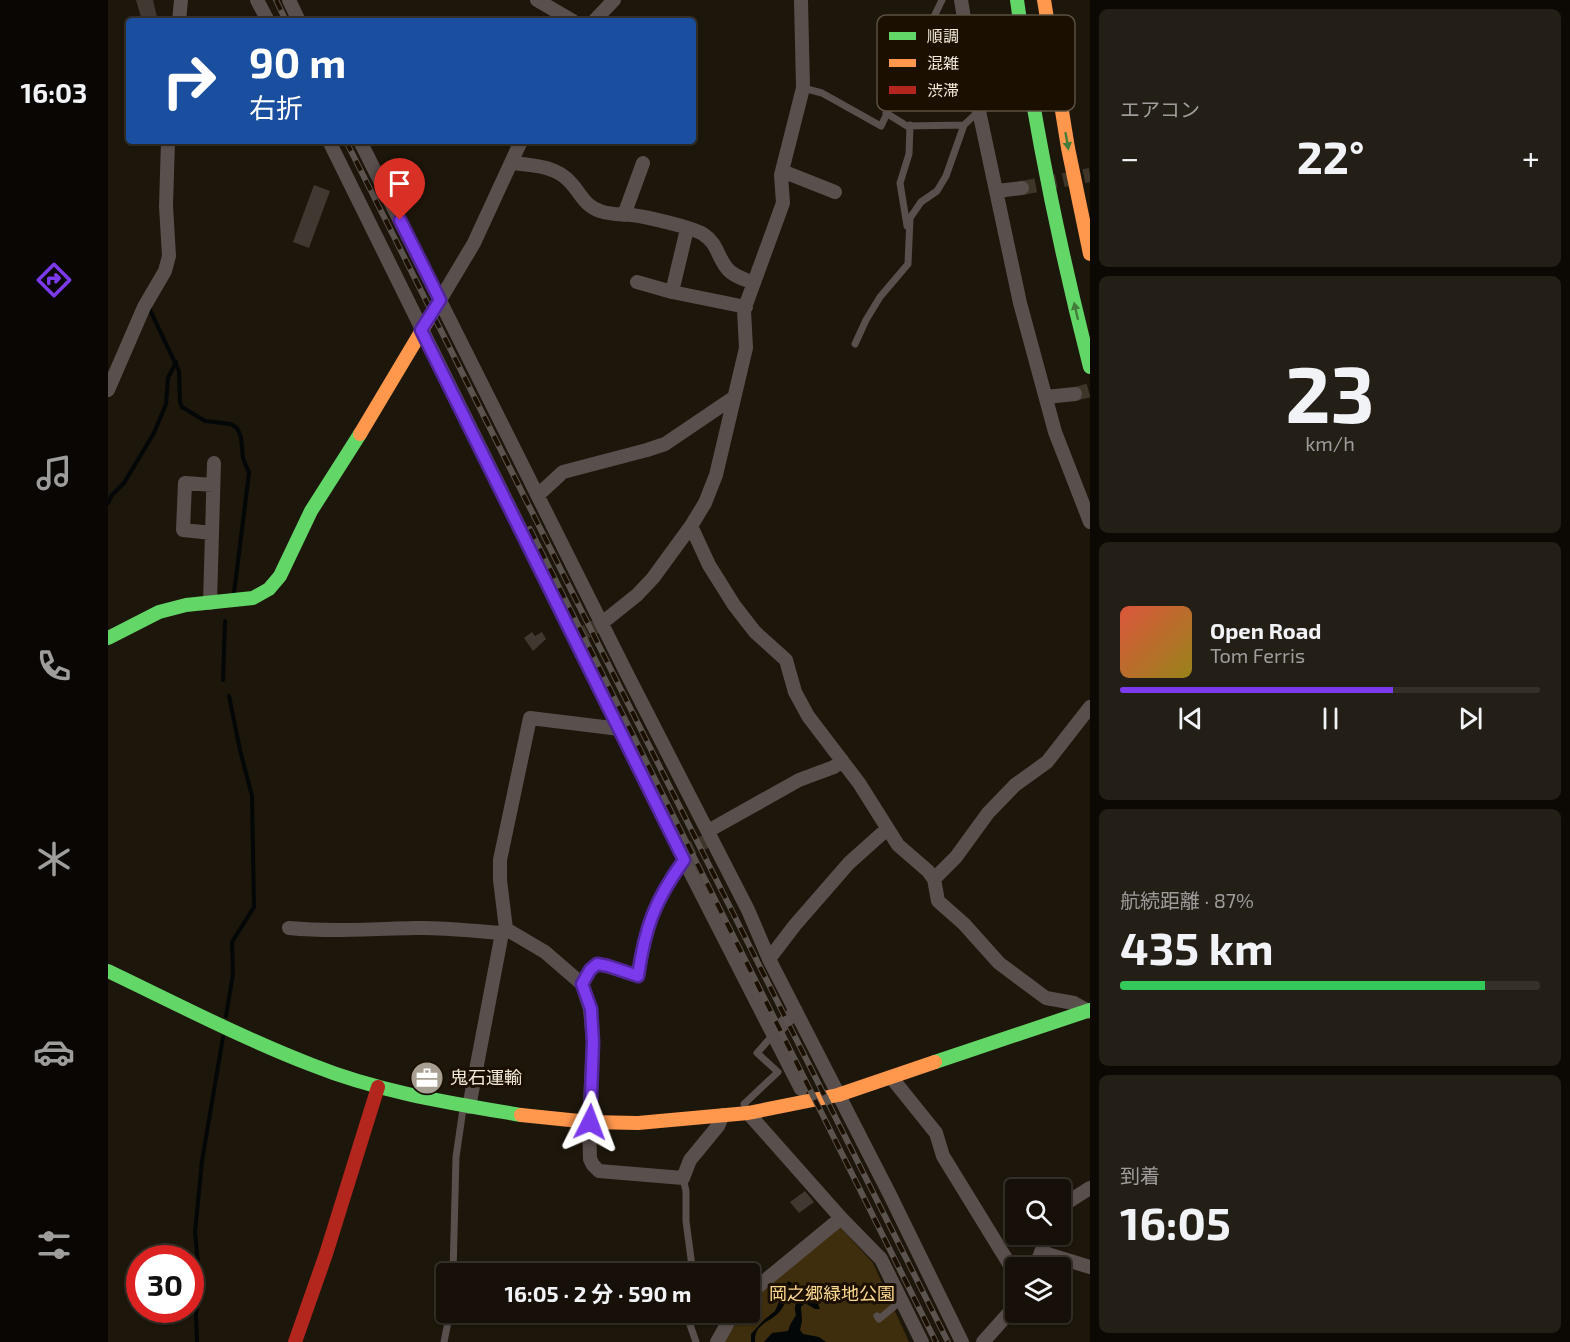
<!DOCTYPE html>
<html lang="ja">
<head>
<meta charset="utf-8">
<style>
	:root { --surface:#161008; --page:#231e16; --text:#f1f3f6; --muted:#9e9d9c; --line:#353029; --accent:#7c3aed }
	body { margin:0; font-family:"Exo 2","Noto Sans JP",sans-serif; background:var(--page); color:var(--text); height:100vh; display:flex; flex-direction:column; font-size:22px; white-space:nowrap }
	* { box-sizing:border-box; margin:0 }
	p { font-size:20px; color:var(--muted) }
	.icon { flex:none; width:33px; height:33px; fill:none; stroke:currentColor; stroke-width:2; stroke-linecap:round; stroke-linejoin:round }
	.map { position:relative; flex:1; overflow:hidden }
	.side { display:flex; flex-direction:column; gap:9px; padding:9px; background:#0c0904; width:480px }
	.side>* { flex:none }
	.top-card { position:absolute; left:18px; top:18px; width:570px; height:126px; border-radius:6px; box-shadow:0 2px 4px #0004,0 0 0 2px var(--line); background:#1a4fa0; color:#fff; overflow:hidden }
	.tools { position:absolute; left:897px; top:1179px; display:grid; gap:12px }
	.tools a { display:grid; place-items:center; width:66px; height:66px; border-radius:6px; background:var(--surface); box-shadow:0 2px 4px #0004,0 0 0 2px var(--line); font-size:30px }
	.speed { position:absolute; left:18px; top:1245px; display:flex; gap:12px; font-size:30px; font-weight:700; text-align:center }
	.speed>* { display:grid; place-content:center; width:78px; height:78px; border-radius:50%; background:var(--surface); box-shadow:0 2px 4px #0004,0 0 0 2px var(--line); line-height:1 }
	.speed .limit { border:9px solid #d22; background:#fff; color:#111 }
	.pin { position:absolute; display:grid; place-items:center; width:51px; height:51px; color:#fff; margin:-62px -26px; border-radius:50% 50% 50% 0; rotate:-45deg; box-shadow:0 0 6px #0007 }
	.pin .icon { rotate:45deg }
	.me { position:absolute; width:66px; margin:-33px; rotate:3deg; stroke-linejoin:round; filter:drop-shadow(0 0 4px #0008) }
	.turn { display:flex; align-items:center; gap:21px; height:126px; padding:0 24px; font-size:27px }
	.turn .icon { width:78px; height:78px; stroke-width:2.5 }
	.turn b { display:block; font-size:42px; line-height:51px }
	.big { font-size:45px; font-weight:700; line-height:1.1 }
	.side .card { flex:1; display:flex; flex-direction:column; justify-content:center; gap:9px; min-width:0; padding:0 21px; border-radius:9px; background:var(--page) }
	.side .dial { align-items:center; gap:0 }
	.dial b { font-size:78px; line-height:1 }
	.song { display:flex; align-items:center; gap:18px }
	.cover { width:72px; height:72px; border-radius:9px; background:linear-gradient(135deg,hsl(10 70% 55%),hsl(50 70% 35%)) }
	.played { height:6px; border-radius:3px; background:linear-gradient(90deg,var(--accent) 65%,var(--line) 65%) }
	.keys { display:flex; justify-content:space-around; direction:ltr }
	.heat { display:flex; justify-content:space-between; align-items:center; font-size:33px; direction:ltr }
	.charge { height:9px; border-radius:4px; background:linear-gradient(90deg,#34c759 87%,var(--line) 0) }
	.trip { position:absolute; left:328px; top:1263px; width:324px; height:60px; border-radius:6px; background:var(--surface); box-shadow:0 2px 4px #0004,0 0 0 2px var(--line); font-weight:700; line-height:60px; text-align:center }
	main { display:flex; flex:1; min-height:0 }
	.menu { display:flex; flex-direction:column; width:108px; justify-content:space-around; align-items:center; background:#090603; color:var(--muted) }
	.menu .icon { width:42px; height:42px }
	.menu .current { color:var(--accent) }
	.menu b { font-size:27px; color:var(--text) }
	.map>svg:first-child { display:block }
	.green { fill:#3e2e0d }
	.water { fill:#030708 }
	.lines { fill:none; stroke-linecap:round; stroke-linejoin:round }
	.stream { stroke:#030708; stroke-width:4 }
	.building { fill:#403831 }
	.street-tunnel { stroke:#3d3629; stroke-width:14; stroke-dasharray:14 7; stroke-linecap:butt }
	.lane { stroke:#594f4d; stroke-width:7 }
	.street { stroke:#594f4d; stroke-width:14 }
	.fast { stroke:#63d668; stroke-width:14 }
	.slow { stroke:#ff974d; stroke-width:14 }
	.jam { stroke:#b3261e; stroke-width:14 }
	.rail-casing { stroke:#5b534e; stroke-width:6 }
	.rail { stroke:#1b1000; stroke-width:4; stroke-dasharray:11; stroke-linecap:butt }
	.oneway { fill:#437d39 }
	.route-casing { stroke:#51269a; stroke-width:15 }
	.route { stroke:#7c3aed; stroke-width:10 }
	.labels { text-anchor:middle; stroke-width:6; stroke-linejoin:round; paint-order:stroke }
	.poi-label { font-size:18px; fill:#f2eadb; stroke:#1b1000; text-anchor:start }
	.park-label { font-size:18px; fill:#fdd890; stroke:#1b1000 }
	.key { fill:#1b1000; stroke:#5c5142; stroke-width:1.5 }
	.key-label { font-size:16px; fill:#f2eadb }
</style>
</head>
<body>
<main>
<nav class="menu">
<b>16:03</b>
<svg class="icon current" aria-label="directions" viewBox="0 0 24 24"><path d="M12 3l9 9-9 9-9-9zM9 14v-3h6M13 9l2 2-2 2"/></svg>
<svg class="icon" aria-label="music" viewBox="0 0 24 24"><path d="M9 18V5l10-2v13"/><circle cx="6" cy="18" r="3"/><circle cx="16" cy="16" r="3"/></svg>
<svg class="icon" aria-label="phone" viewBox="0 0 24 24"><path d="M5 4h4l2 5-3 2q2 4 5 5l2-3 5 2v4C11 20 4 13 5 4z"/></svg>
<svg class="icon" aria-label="climate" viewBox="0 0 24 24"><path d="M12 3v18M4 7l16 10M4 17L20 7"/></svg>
<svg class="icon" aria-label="car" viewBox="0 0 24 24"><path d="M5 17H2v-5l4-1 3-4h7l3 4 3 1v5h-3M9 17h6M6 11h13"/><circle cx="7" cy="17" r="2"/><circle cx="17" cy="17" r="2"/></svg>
<svg class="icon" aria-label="filters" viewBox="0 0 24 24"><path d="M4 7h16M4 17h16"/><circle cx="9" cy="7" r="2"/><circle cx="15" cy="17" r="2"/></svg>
</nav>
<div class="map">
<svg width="982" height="1342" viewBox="0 0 982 1342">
	<rect width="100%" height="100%" fill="#1d160a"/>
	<path class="green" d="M731,1226L765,1263L801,1342H616L635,1313L642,1312V1301L648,1292Z"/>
	<path class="water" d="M680,1281L684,1283C681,1292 678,1303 673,1310C662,1324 646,1322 647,1342H643V1334L656,1320L667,1311Z
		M693,1299L710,1304L712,1309H707L697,1303L693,1307L694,1321L692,1330L695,1334L711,1337L718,1342H656L664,1333L680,1331L682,1325L688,1315C686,1308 686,1304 693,1299Z"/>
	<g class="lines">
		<path class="stream" d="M42,305V310L71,371L72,402L74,407L97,421L123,424L129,428L133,437L135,458L141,473L126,593
			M0,503L4,495L16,483L46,433L58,404L60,378L68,362
			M115,680L117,621
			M118,1016L125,974L124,942L146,907L144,796L132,750L121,696
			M89,1342L88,1314L92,1283L87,1232L94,1161L115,1037"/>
	</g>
	<path class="building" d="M28,0H45L50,21H34Z
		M206,185L222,191L201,248L185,242Z
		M424,632L427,636L434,632L438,639L425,651L416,638Z
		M697,1191L706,1202L691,1213L682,1202Z"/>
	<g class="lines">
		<path class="street-tunnel" d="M914,188L982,175
			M967,394L982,390
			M467,638L494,623
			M573,853L603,839"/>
		<path class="lane" d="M695,88L714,93L773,126L834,0
			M778,113L799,126L856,125L871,111
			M799,226L792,183L801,154L802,125
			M747,344L758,320L772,297L800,264L802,218L813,202L829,191L838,176L856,125
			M639,1110L636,1104L670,1072L649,1053L665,1035
			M575,1178L578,1191V1221L585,1274
			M345,1274L348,1157L355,1109
			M580,1312V1319L588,1342
			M769,1316L771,1319L793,1301
			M336,1342L342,1312"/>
		<path class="street" d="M149,0L160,21
			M181,0L191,21
			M429,0L465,21
			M853,0L871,111L912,303L947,432L982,522
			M71,21L73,0
			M486,21L506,0
			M221,141L576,860L693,1089
			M252,141L519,674L640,910L661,959L781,1193L854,1342
			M404,163C424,165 449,166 463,183C473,194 477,206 492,211C503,215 513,214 524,215C539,217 583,227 595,234C609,243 609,255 618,267C624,276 636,279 646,283
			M674,171L727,192
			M889,191L914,188
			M516,215L535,163
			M529,282L564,292L638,307
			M564,292L579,229
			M332,300L366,243L413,141
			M0,390L36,307L57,271L61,256L58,206L60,141
			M938,397L967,394
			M430,495L455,472L539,450L557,444L625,398
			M583,526L601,565L626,605L647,632L678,660L687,692L700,716L751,783L790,845L820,871L826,879
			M104,533L75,530L77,483L105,485
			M102,603L106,463
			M494,623L529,595L545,578L583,526L597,503L608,475L638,348L636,310L675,203L673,175L695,88L693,0
			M982,707L939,762L907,785L880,813L848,857L826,879L830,901L856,924L891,963L938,998L966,1003L982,1012
			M600,831L691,780L726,767L734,760
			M181,928C223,932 264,929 306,928C335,927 365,931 394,933
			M398,929L437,952L474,984L482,1009L485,1042L481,1122L482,1159L485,1165L491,1171L575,1178L582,1160L610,1126L615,1115
			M661,959L687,925L741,863L779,829
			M474,984L482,970L489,964L499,966L530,976C537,927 547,900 576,860
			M665,1034L688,1011
			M783,1077L828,1133L835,1156L908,1275
			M361,1107L394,933L398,929L392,880V860L422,718L512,729
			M640,1113L733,1218L773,1259L814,1342
			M952,1207L982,1188
			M933,1252L982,1267
			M927,1268L940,1234
			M642,1293L733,1218
			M609,1342L626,1312
			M875,1342L908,1305"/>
		<path class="fast" d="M909,0C926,124 951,246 982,367
			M0,638L51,612L78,605L145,598L161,589L172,576L203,511L252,434
			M0,971C67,1003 134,1038 204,1065C271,1092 342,1103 413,1115
			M827,1062L982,1010"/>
		<path class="slow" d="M936,0L960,148L982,254
			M252,434L332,300
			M413,1115L481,1122L530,1123L640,1113L730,1095L827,1062"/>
		<path class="jam" d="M187,1342L218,1254L270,1087"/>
		<defs>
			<path id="rail" d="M168,0L178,21
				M238,141L840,1342
				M422,529L828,1342"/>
		</defs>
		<use href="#rail" class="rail-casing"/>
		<use href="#rail" class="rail"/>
	</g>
	<defs><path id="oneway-solid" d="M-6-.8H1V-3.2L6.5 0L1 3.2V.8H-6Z" transform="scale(1.5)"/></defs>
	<g class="oneway">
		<use href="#oneway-solid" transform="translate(959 141) rotate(80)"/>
		<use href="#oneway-solid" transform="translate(968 311) rotate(-103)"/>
	</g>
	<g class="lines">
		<defs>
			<path id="route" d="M292,220L332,300L313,330L576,860C547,900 537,927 530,976L500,966L489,964L482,970L474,984L483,1009L485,1042L482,1122"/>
		</defs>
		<use href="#route" class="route-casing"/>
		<use href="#route" class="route"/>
	</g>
	<defs>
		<symbol id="office-disc" viewBox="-11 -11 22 22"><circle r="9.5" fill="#a7a092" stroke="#1b1000"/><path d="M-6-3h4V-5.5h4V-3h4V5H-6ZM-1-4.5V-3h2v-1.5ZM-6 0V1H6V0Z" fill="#fff"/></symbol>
	</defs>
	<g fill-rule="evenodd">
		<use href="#office-disc" x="300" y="1059" width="38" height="38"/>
	</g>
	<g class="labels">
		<g class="poi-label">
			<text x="342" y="1084">鬼石運輸</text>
		</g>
		<g class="park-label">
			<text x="724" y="1300">岡之郷緑地公園</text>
		</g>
	</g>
	<rect x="769" y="15" width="198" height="96" rx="9" class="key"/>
	<rect x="781" y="32" width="27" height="8" fill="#63d668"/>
	<rect x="781" y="59" width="27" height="8" fill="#ff974d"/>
	<rect x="781" y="86" width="27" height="8" fill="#b3261e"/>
	<g class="key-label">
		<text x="819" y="42">順調</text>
		<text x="819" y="69">混雑</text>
		<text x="819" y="96">渋滞</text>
	</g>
</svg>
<div class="tools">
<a><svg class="icon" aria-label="search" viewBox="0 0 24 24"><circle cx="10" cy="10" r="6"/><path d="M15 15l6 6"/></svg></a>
<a><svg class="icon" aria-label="layers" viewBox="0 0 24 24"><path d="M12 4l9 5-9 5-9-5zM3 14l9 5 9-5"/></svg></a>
</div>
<div class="speed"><div class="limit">30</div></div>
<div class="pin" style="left:292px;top:220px;background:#d93025"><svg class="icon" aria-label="arrive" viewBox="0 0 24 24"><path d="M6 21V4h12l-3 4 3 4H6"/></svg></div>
<svg class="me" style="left:482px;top:1122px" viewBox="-20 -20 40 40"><path d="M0-17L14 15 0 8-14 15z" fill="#7c3aed" stroke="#fff" stroke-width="4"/></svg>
<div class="trip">16:05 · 2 分 · 590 m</div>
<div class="top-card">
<div class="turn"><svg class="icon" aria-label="right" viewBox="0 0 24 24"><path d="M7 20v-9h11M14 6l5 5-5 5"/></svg><div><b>90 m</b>右折</div></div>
</div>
</div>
<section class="side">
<div class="card"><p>エアコン</p>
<div class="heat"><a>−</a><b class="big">22°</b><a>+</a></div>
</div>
<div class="card dial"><b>23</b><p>km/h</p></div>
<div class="card">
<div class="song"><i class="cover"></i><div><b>Open Road</b><p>Tom Ferris</p></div></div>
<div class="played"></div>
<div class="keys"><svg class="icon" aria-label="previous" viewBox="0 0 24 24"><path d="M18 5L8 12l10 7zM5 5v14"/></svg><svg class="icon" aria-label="pause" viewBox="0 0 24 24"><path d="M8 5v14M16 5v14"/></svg><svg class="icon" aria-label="next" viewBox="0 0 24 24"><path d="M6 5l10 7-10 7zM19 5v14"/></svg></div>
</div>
<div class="card"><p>航続距離 · 87%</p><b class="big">435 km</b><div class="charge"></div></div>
<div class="card"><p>到着</p><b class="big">16:05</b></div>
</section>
</main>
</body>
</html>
